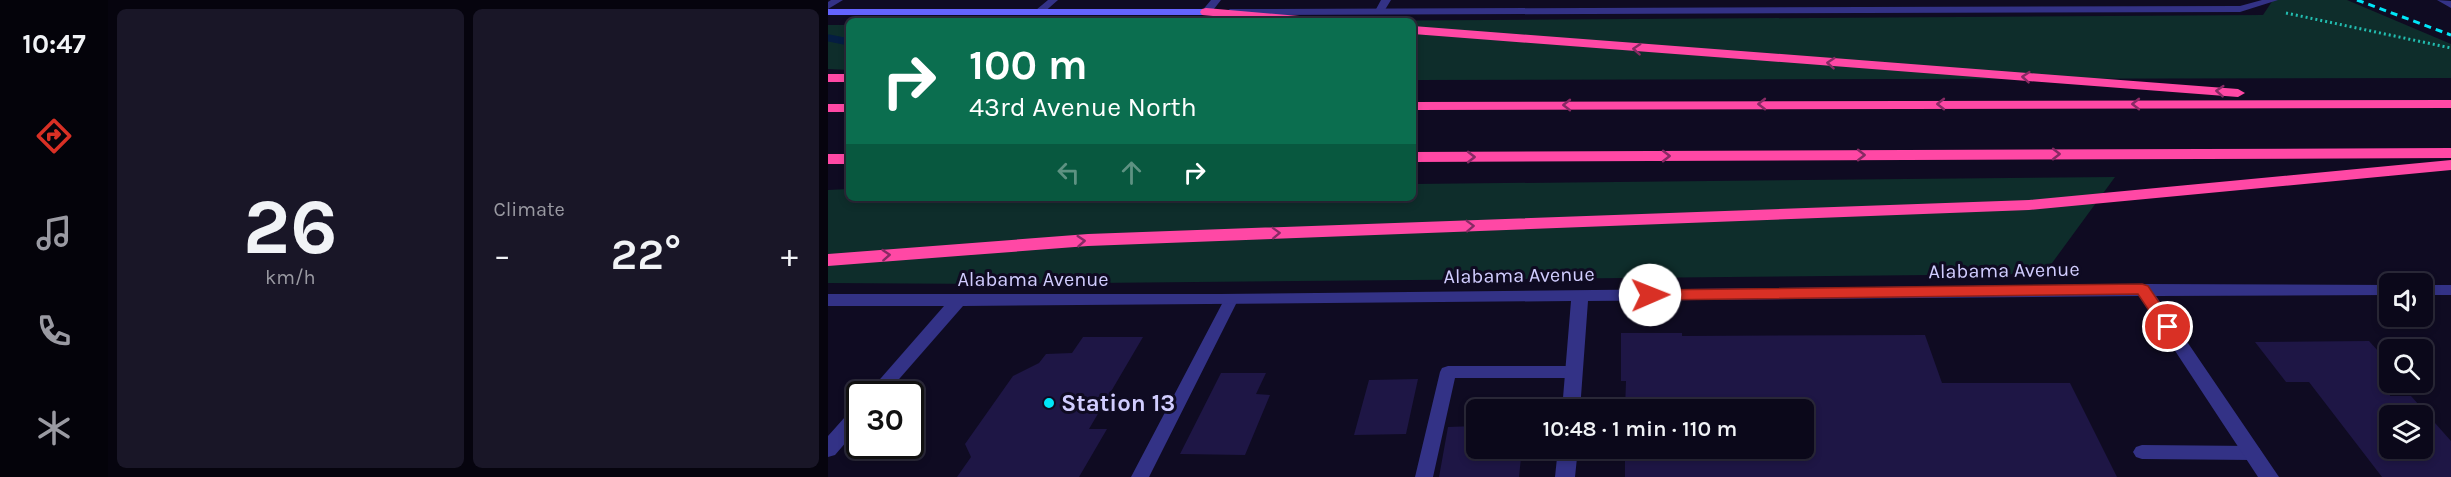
<!DOCTYPE html>
<html lang="en">
<head>
<meta charset="utf-8">
<style>
	:root { --surface:#0b081a; --page:#191627; --text:#f1f3f6; --muted:#9a9aa2; --line:#2b2939; --accent:#d93025 }
	body { margin:0; font-family:Karla,sans-serif; background:var(--page); color:var(--text); height:100vh; display:flex; flex-direction:column; font-size:22px; white-space:nowrap }
	* { box-sizing:border-box; margin:0 }
	p { font-size:20px; color:var(--muted) }
	.icon { flex:none; width:33px; height:33px; fill:none; stroke:currentColor; stroke-width:2; stroke-linecap:round; stroke-linejoin:round }
	.map { position:relative; flex:1; overflow:hidden }
	.sheet { display:flex; flex-direction:column; gap:9px; padding:9px; background:#06040e; width:720px }
	.sheet>* { flex:none }
	.hud { position:absolute; left:18px; top:18px; width:570px; height:183px; border-radius:9px; box-shadow:0 3px 9px #0003,0 0 0 2px var(--line); background:#0b6e4f; color:#fff; overflow:hidden }
	.fabs { position:absolute; left:1551px; top:273px; display:grid; gap:12px }
	.fabs a { display:grid; place-items:center; width:54px; height:54px; border-radius:9px; background:var(--surface); box-shadow:0 3px 9px #0003,0 0 0 2px var(--line); font-size:30px }
	.speed { position:absolute; left:18px; top:381px; display:flex; gap:12px; font-size:30px; font-weight:700; text-align:center }
	.speed>* { display:grid; place-content:center; width:78px; height:78px; border-radius:50%; background:var(--surface); box-shadow:0 3px 9px #0003,0 0 0 2px var(--line); line-height:1 }
	.speed .limit { border:3px solid #111; border-radius:9px; background:#fff; color:#111 }
	.pin { position:absolute; display:grid; place-items:center; width:51px; height:51px; color:#fff; margin:-26px; border:3px solid #fff; border-radius:50%; box-shadow:0 2px 6px #0007 }
	.me { position:absolute; width:66px; margin:-33px; rotate:89deg; stroke-linejoin:round; filter:drop-shadow(0 0 4px #0008) }
	.turn { display:flex; align-items:center; gap:21px; height:126px; padding:0 24px; font-size:27px }
	.turn .icon { width:78px; height:78px; stroke-width:2.5 }
	.turn b { display:block; font-size:42px; line-height:51px }
	.lanes { display:flex; align-items:center; height:57px; padding:0 24px; background:#0003; justify-content:center; gap:30px; direction:ltr }
	.lanes .off { opacity:.35 }
	.big { font-size:45px; font-weight:600; line-height:1.1 }
	.sheet .widget { flex:1; display:flex; flex-direction:column; justify-content:center; gap:9px; min-width:0; padding:0 21px; border-radius:9px; background:var(--page) }
	.sheet .dial { align-items:center; gap:0 }
	.dial b { font-size:78px; line-height:1 }
	.heat { display:flex; justify-content:space-between; align-items:center; font-size:33px; direction:ltr }
	.sheet .tiles { flex:1; display:grid; gap:9px; grid-template-columns:repeat(2,1fr) }
	.trip { position:absolute; left:638px; top:399px; width:348px; height:60px; border-radius:9px; background:var(--surface); box-shadow:0 3px 9px #0003,0 0 0 2px var(--line); font-weight:600; line-height:60px; text-align:center }
	main { display:flex; flex:1; min-height:0 }
	.tab-bar { display:flex; flex-direction:column; width:108px; justify-content:space-around; align-items:center; background:#04030a; color:var(--muted) }
	.tab-bar .icon { width:42px; height:42px }
	.tab-bar .active { color:var(--accent) }
	.tab-bar b { font-size:27px; color:var(--text) }
	.map>svg:first-child { display:block }
	.green { fill:#0e2d2b }
	.lines { fill:none; stroke-linecap:round; stroke-linejoin:round }
	.stream { stroke:#051d42; stroke-width:7 }
	.building { fill:#1e1645; fill-rule:evenodd }
	.path { stroke:#22bdb0; stroke-width:3; stroke-dasharray:2 3; stroke-linecap:butt }
	.service { fill:#333286; fill-rule:evenodd }
	.minor { fill:#333286; fill-rule:evenodd }
	.secondary { fill:#6464ff; fill-rule:evenodd }
	.motorway { fill:#ff48a5; fill-rule:evenodd }
	.rail { stroke:#00e6f8; stroke-width:3; stroke-dasharray:7 5; stroke-linecap:butt }
	.oneway { stroke:#872a64 }
	.route { fill:#d93025; stroke:#8d1f18; stroke-width:1.5 }
	.poi-dot { fill:#00e6f8; stroke:#0f0b22; stroke-width:2 }
	.labels { text-anchor:middle; stroke-width:6; stroke-linejoin:round; paint-order:stroke }
	.street-label { font-size:20px; fill:#d1cdff; stroke:#0f0b22 }
	.near-poi-label { font-size:24px; font-weight:bold; fill:#d1cdff; stroke:#0f0b22; text-anchor:start }
</style>
</head>
<body>
<main>
<nav class="tab-bar">
<b>10:47</b>
<svg class="icon active" aria-label="directions" viewBox="0 0 24 24"><path d="M12 3l9 9-9 9-9-9zM9 14v-3h6M13 9l2 2-2 2"/></svg>
<svg class="icon" aria-label="music" viewBox="0 0 24 24"><path d="M9 18V5l10-2v13"/><circle cx="6" cy="18" r="3"/><circle cx="16" cy="16" r="3"/></svg>
<svg class="icon" aria-label="phone" viewBox="0 0 24 24"><path d="M5 4h4l2 5-3 2q2 4 5 5l2-3 5 2v4C11 20 4 13 5 4z"/></svg>
<svg class="icon" aria-label="climate" viewBox="0 0 24 24"><path d="M12 3v18M4 7l16 10M4 17L20 7"/></svg>
</nav>
<section class="sheet">
<div class="tiles">
<div class="widget dial"><b>26</b><p>km/h</p></div>
<div class="widget"><p>Climate</p>
<div class="heat"><a>−</a><b class="big">22°</b><a>+</a></div>
</div>
</div>
</section>
<div class="map">
<svg width="1623" height="477" viewBox="0 0 1623 477">
	<rect width="100%" height="100%" fill="#0f0b22"/>
	<path class="green" d="M1445,0H1519L1623,44V78L585,80V21H507L1435,15Z
		M0,25H21V70L0,69Z
		M1287,177L1216,274L165,284L0,283V190L21,189V198H585V184Z"/>
	<g class="lines">
		<path class="stream" d="M1,38L21,42"/>
	</g>
	<path class="building" d="M793,333H854V336L1097,335L1114,383H1242L1289,477H797V448H975V410H797L798,381H793Z
		M255,337H315L261,429H279L251,477H129L143,457L137,444L185,376L211,363L218,354L244,353Z
		M1541,341L1562,364V396H1583L1623,441V477H1554L1481,382H1458L1427,342ZM1562,416H1594V448H1562Z
		M393,373H438L428,394L442,395L417,455L352,454Z
		M590,379L578,434L526,435L541,380Z
		M648,426V448H694L691,477H611L620,427Z"/>
	<g class="lines">
		<path class="path" d="M1458,13L1623,48"/>
		<path class="service" d="M220,0H230L214,14H208V10Z
			M553,0H563L555,13L552,14L547,11Z
			M1609,0L1623,1V8Z
			M403,295L408,296L410,300L321,477H303L396,300L398,296Z
			M620,366H746L752,368L754,372L752,376L746,378H627L605,477H587L612,372L614,368Z
			M1314,445L1425,446L1431,448L1434,453L1431,458L1425,460L1314,459L1308,457L1305,452L1308,447Z"/>
		<path class="minor" d="M3,0H15L0,9V2Z
			M383,0H393L382,14H374L373,12Z
			M1434,0H1450L1412,12L402,15L397,12L402,9L1412,6Z
			M1315,284L1562,285V295L1328,296L1451,477H1430L1311,296L760,301L752,410H734L743,301L135,306L58,394H39L116,306H0V294H391Z
			M1594,285H1623V295H1594Z
			M32,406V426L7,455L0,457V436L25,408Z
			M730,448H750L747,477H727Z"/>
		<path class="secondary" d="M0,9H378L383,12L378,15H0Z"/>
		<path class="motorway" d="M378,8L483,17L489,21H439L374,15L372,12L374,9Z
			M585,26L1410,89L1417,93L1410,97L585,34Z
			M0,74H21V82H0Z
			M1623,100V108L585,110V102Z
			M0,104H21V112H0Z
			M1623,148V158L585,162V152Z
			M0,154H21V164H0Z
			M1623,160V170L1201,210L260,246L0,266V254L260,234L1201,200Z"/>
		<path class="rail" d="M1529,0L1623,35"/>
	</g>
	<defs><path id="oneway-chevron" d="M-2-3.5L2.5 0L-2 3.5" fill="none" stroke-width="1.6" stroke-linecap="round" stroke-linejoin="round" transform="scale(1.5)"/></defs>
	<g class="oneway">
		<use href="#oneway-chevron" transform="translate(809 49) rotate(-176)"/>
		<use href="#oneway-chevron" transform="translate(1003 63) rotate(-176)"/>
		<use href="#oneway-chevron" transform="translate(1198 77) rotate(-176)"/>
		<use href="#oneway-chevron" transform="translate(1392 91) rotate(-176)"/>
		<use href="#oneway-chevron" transform="translate(934 104) rotate(180)"/>
		<use href="#oneway-chevron" transform="translate(1113 104) rotate(180)"/>
		<use href="#oneway-chevron" transform="translate(1308 104) rotate(180)"/>
		<use href="#oneway-chevron" transform="translate(739 105) rotate(180)"/>
		<use href="#oneway-chevron" transform="translate(1228 154)"/>
		<use href="#oneway-chevron" transform="translate(1033 155)"/>
		<use href="#oneway-chevron" transform="translate(838 156)"/>
		<use href="#oneway-chevron" transform="translate(643 157)"/>
		<use href="#oneway-chevron" transform="translate(642 226) rotate(-2)"/>
		<use href="#oneway-chevron" transform="translate(448 233) rotate(-2)"/>
		<use href="#oneway-chevron" transform="translate(253 241) rotate(-4)"/>
		<use href="#oneway-chevron" transform="translate(58 255) rotate(-4)"/>
	</g>
	<path class="route" d="M1314,284L1320,286L1345,323L1347,327L1345,330H1334L1310,294L822,300L815,295L822,290Z"/>
	<circle class="poi-dot" cx="221" cy="403" r="6"/>
	<g class="labels">
		<g class="street-label">
			<text transform="translate(1176 270) rotate(-1)" y="7">Alabama Avenue</text>
			<text transform="translate(691 275) rotate(-1)" y="7">Alabama Avenue</text>
			<text x="205" y="286">Alabama Avenue</text>
		</g>
		<g class="near-poi-label">
			<text x="233" y="411">Station 13</text>
		</g>
	</g>
</svg>
<div class="fabs">
<a><svg class="icon" aria-label="sound" viewBox="0 0 24 24"><path d="M4 9h4l5-4v14l-5-4H4zM17 9q2 3 0 6"/></svg></a>
<a><svg class="icon" aria-label="search" viewBox="0 0 24 24"><circle cx="10" cy="10" r="6"/><path d="M15 15l6 6"/></svg></a>
<a><svg class="icon" aria-label="layers" viewBox="0 0 24 24"><path d="M12 4l9 5-9 5-9-5zM3 14l9 5 9-5"/></svg></a>
</div>
<div class="speed"><div class="limit">30</div></div>
<div class="pin" style="left:1340px;top:327px;background:#d93025"><svg class="icon" aria-label="arrive" viewBox="0 0 24 24"><path d="M6 21V4h12l-3 4 3 4H6"/></svg></div>
<svg class="me" style="left:822px;top:295px" viewBox="-20 -20 40 40"><circle r="19" fill="#fff"/><path d="M0-13L10 11 0 6-10 11z" fill="#d93025"/></svg>
<div class="trip">10:48 · 1 min · 110 m</div>
<div class="hud">
<div class="turn"><svg class="icon" aria-label="right" viewBox="0 0 24 24"><path d="M7 20v-9h11M14 6l5 5-5 5"/></svg><div><b>100 m</b>43rd Avenue North</div></div>
<div class="lanes"><svg class="icon off" aria-label="left" viewBox="0 0 24 24"><path d="M17 20v-9H6M10 6l-5 5 5 5"/></svg><svg class="icon off" aria-label="ahead" viewBox="0 0 24 24"><path d="M12 20V5M6 11l6-6 6 6"/></svg><svg class="icon" aria-label="right" viewBox="0 0 24 24"><path d="M7 20v-9h11M14 6l5 5-5 5"/></svg></div>
</div>
</div>
</main>
</body>
</html>
